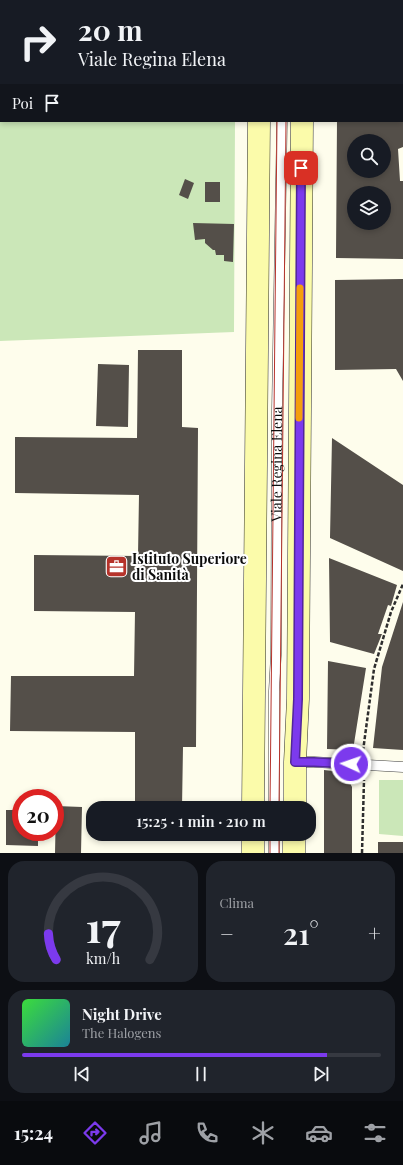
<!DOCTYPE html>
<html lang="it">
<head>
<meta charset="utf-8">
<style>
	:root { --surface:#171b24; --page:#20242c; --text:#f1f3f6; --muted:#9ea1a6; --line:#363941; --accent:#7c3aed }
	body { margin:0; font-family:"Playfair Display",serif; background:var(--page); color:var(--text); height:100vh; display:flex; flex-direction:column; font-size:15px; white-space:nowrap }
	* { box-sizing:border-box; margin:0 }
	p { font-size:13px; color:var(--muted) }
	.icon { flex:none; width:22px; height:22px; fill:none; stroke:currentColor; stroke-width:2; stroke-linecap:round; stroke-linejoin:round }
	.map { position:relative; height:853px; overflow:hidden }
	.details { display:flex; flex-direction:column; gap:8px; padding:8px; background:#0d0f14; flex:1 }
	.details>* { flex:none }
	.guide { position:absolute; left:0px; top:0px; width:403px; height:122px; box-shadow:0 2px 6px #0003; background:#171b24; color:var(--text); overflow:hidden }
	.tools { position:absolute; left:347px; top:134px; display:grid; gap:8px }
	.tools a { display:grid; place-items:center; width:44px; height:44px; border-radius:50%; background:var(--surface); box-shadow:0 2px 6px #0003; font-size:20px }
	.speed { position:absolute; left:12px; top:789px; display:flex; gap:8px; font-size:20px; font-weight:700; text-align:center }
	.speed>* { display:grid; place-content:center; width:52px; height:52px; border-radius:50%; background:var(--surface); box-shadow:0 2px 6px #0003; line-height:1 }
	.speed .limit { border:6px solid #d22; background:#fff; color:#111 }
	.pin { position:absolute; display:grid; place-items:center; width:34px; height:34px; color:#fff; margin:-17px; border-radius:8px; box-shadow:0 2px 6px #0006 }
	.me { position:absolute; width:44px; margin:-22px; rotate:273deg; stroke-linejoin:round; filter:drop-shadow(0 0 3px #0008) }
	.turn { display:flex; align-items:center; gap:14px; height:84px; padding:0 12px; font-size:18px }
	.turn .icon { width:52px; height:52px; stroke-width:2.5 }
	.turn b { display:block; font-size:28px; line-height:34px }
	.then { display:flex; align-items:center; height:38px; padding:0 12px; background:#0003; gap:8px; font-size:15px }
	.big { font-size:30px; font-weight:600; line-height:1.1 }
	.details .tile { flex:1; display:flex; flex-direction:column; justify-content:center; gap:6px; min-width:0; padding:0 14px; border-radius:16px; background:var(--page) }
	.details .dial { align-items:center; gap:0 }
	.dial svg { height:104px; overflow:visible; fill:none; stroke:var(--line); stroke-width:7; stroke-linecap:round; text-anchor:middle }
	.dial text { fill:var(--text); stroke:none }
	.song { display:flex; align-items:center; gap:12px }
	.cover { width:48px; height:48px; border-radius:6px; background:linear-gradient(135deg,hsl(120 70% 55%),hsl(190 70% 35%)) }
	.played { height:4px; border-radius:2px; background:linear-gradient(90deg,var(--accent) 85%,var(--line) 85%) }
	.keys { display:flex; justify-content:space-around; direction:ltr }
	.heat { display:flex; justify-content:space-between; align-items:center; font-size:22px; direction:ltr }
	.details .tiles { flex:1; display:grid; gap:8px; grid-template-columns:1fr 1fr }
	.tile:last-child { grid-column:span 2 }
	.trip { position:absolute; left:86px; top:801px; width:230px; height:40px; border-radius:16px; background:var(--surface); box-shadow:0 2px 6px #0003; font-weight:600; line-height:40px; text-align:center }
	.tabs { display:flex; height:64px; justify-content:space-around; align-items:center; background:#090b0e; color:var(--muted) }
	.tabs .icon { width:28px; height:28px }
	.tabs .on { color:var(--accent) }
	.tabs b { font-size:18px; color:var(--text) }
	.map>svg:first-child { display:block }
	.green { fill:#cbe7b8 }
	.plaza { fill:#edebdc }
	.building { fill:#544f49; fill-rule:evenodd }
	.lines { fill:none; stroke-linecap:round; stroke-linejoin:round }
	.service-casing { stroke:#3f3f3f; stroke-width:11 }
	.secondary-casing { stroke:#2e2e2e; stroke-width:23 }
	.path { stroke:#2e2e2e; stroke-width:2.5; stroke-dasharray:4 2; stroke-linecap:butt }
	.service { stroke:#fff; stroke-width:10 }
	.secondary { stroke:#fbfbaa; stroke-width:22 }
	.tram { stroke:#b6332b; stroke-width:1 }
	.route-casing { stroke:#51269a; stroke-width:10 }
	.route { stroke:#7c3aed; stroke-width:7 }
	.slow { stroke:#f59e0b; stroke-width:7 }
	.labels { text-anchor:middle; stroke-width:4; stroke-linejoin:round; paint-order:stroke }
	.street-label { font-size:14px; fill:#0c0c0c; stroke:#fff }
	.poi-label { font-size:14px; font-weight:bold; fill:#0c0c0c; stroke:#fff; text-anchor:start }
</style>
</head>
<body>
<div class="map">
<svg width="403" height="853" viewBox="0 0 403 853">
	<rect width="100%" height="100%" fill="#fefdec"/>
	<path class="green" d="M0,107H1V121H235L234,332L0,341Z
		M379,780H403V836L379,834Z"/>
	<path class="plaza" d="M192,0H403V71H402V1Z"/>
	<path class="building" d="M337,121H403V147L398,149L400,181H403V259L336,258ZM354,141H384V171H354ZM354,193H384V223H354Z
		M185,179L194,183L188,199L179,195Z
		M205,182H220V202H205Z
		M193,223L234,224L233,262L224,261V255H216L215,250H213L205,243V239L195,240Z
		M403,279V381L396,369L335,370V280Z
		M138,350H182V427L198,428L196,747H183L182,808H135V732L10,731L11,676H134L135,612L34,611V555L138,556L139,495L15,493V437L137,438Z
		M98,364L129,365L128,427L96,426Z
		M332,438L403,485V571L330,538Z
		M329,558L397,585L391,606L388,605L378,634H382L374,654L330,642Z
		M403,602V750L373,748L382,667Z
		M328,661L366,668L353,750L327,749Z
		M324,770L333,771L341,774L348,779L352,787V853H324Z
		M56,806L82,807L81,853H55Z
		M6,810H21V832H38V846L6,845Z
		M378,842H403V853H378Z"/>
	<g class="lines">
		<defs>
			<g id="service">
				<path d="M83,1L87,0"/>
				<path d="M306,1L308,0"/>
				<path d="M351,1L354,0"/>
				<path d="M402,3H403"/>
				<path d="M0,29H1"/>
				<path d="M295,762H314L403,767"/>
				<path id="s1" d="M274,808V691L276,655L277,411L282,121"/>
				<path d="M274,853V834"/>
			</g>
			<path id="secondary" d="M236,0L239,1
				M13,1L16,0
				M168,1L172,0
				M278,1V0
				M402,30H403
				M0,54H1
				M0,71L1,70
				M253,808L259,121
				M295,808V762L298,699L302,121
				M253,853V834
				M294,853V834"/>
		</defs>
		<use href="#service" class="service-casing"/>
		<use href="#secondary" class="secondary-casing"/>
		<path class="path" d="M363,751L374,669L391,612L403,584
			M362,853L364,780"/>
		<use href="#service" class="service"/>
		<use href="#secondary" class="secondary"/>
		<path class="tram" d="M299,1L300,0
			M314,1L315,0
			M270,808L277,121
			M279,808L286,121
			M270,853V834
			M279,853V834"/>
	</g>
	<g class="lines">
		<defs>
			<path id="route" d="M301,168L298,699L295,762H314L351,764"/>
		</defs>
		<use href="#route" class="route-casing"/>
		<use href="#route" class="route"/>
		<path class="slow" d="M299,418L300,288"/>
	</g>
	<defs>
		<symbol id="office-square" viewBox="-11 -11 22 22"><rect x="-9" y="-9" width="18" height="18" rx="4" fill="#b6332b" stroke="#fff"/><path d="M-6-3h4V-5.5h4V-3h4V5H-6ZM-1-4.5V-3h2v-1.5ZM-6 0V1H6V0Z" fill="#fff"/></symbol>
	</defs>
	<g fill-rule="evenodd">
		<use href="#office-square" x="104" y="554" width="25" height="25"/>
	</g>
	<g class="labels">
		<g class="street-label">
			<text dy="5" stroke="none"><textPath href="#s1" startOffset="344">Viale Regina Elena</textPath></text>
		</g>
		<g class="poi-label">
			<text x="132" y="564">Istituto Superiore<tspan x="132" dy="16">di Sanità</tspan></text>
		</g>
	</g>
</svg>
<div class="tools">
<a><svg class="icon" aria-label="search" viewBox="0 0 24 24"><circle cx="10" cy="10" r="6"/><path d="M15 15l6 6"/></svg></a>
<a><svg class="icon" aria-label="layers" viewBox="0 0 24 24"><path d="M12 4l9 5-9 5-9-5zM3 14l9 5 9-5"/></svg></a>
</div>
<div class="speed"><div class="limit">20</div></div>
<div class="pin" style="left:301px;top:168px;background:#d93025"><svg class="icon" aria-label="arrive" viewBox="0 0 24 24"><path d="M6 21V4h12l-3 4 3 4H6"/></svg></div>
<svg class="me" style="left:351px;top:764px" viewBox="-20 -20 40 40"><circle r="17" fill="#7c3aed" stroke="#fff" stroke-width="3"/><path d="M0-11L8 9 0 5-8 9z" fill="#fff"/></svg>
<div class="trip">15:25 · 1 min · 210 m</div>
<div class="guide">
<div class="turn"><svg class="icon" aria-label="right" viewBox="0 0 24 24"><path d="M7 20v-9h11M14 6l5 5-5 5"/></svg><div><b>20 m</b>Viale Regina Elena</div></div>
<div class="then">Poi<svg class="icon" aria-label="arrive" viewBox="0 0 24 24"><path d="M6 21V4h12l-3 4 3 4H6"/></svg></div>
</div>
</div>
<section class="details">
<div class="tiles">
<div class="tile dial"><svg viewBox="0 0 100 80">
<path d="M14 69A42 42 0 1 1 86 69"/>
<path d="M14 69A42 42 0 0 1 8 49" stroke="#7c3aed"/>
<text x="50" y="56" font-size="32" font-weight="700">17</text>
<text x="50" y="72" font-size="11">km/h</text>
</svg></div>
<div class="tile"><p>Clima</p>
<div class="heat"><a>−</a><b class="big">21°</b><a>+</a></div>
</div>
<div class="tile">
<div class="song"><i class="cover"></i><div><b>Night Drive</b><p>The Halogens</p></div></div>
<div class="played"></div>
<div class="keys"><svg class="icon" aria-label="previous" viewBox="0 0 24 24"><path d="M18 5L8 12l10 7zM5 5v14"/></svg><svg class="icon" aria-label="pause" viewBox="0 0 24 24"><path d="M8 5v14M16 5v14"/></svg><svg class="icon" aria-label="next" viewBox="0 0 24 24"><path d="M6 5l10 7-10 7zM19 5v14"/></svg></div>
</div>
</div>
</section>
<nav class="tabs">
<b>15:24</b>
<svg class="icon on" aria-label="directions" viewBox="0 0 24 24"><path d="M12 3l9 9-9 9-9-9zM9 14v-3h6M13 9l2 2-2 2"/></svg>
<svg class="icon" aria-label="music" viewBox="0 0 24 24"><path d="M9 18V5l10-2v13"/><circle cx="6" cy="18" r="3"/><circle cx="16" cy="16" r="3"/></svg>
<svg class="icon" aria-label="phone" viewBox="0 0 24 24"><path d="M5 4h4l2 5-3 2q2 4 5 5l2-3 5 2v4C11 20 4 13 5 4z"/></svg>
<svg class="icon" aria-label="climate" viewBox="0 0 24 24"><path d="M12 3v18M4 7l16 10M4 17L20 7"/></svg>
<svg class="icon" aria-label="car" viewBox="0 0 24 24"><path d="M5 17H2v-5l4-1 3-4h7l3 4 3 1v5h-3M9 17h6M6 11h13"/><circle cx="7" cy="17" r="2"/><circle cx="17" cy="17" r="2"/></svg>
<svg class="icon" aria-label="filters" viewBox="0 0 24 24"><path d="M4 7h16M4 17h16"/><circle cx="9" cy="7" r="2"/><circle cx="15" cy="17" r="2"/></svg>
</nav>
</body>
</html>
